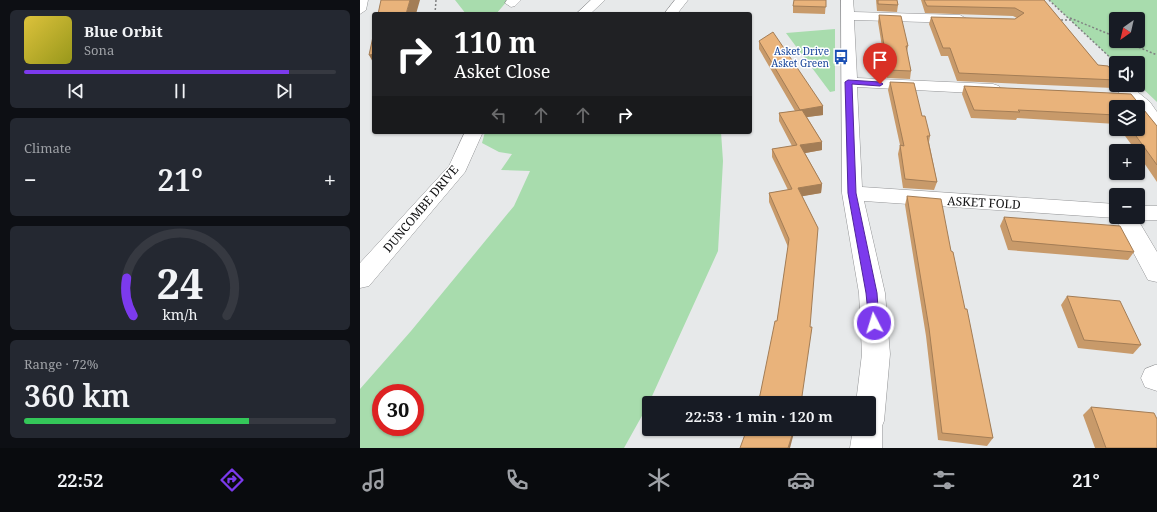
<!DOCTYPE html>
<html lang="en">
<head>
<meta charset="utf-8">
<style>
	:root { --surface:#171b24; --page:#242831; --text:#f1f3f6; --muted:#9ea1a6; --line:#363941; --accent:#7c3aed }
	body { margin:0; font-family:"Noto Serif",serif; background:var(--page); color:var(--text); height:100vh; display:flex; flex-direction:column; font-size:15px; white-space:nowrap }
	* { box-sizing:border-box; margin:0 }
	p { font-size:13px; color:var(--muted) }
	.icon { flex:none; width:22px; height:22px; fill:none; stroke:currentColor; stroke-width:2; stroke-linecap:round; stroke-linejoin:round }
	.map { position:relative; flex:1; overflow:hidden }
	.drawer { display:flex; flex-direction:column; gap:10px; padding:10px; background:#0d0f14; width:360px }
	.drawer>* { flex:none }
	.banner { position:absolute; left:12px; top:12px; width:380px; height:122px; border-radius:4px; box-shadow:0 1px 3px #0004; background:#202124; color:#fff; overflow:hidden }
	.needle { width:26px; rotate:214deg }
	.controls { position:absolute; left:749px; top:12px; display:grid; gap:8px }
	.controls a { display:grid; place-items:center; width:36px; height:36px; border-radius:4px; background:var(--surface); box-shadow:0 1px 3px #0004; font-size:20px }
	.speed { position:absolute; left:12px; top:384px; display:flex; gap:8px; font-size:20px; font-weight:700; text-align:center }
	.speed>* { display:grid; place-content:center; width:52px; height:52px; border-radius:50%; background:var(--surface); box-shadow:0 1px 3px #0004; line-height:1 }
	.speed .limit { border:6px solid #d22; background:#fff; color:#111 }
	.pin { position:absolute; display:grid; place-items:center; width:34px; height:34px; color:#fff; margin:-41px -17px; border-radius:50% 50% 50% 0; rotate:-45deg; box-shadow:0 0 4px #0007 }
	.pin .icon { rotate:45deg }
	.me { position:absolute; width:44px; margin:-22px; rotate:355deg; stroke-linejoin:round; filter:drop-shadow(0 0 3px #0008) }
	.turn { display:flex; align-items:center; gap:14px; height:84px; padding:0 16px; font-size:18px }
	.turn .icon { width:52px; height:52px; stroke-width:2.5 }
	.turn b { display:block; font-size:28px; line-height:34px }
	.lanes { display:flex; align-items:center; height:38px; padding:0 16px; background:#0003; justify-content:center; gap:20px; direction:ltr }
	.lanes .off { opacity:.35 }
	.big { font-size:30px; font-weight:600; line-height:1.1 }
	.drawer .widget { flex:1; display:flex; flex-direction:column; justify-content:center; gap:6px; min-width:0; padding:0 14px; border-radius:6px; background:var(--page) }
	.drawer .dial { align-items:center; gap:0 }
	.dial svg { height:104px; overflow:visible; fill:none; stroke:var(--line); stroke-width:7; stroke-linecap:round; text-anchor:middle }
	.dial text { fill:var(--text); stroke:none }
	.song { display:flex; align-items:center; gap:12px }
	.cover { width:48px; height:48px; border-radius:6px; background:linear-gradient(135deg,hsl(50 70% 55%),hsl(60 70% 35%)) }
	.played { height:4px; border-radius:2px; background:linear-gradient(90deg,var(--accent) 85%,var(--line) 85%) }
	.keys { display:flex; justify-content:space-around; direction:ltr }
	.heat { display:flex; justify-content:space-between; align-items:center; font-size:22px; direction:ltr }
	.charge { height:6px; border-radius:3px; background:linear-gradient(90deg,#34c759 72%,var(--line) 0) }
	.trip { position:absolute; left:282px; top:396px; width:234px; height:40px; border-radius:4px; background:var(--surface); box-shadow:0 1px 3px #0004; font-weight:600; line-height:40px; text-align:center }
	.dock { display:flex; height:64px; justify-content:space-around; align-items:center; background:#090b0e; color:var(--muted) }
	.dock .icon { width:28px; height:28px }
	.dock .current { color:var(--accent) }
	.dock b { font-size:18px; color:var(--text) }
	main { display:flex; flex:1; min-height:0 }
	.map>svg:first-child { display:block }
	.green { fill:#a8dcad; fill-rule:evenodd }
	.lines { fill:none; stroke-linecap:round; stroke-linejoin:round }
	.minor-casing { stroke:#939496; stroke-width:1 }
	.path { stroke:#808182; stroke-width:1.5; stroke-dasharray:2 2; stroke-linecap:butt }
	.minor { fill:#fff; fill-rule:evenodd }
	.wall { fill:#c89a6a }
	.shaded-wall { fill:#a37d56 }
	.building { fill:#e9b37b; stroke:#a37d56 }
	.route { fill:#7c3aed; stroke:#51269a }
	.labels { text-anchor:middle; stroke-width:3; stroke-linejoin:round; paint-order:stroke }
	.far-transit-label { font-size:10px; fill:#164399; stroke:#fff; text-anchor:end }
	.street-label { font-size:12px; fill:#101011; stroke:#fff }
</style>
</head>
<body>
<main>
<section class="drawer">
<div class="widget">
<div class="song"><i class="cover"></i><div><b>Blue Orbit</b><p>Sona</p></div></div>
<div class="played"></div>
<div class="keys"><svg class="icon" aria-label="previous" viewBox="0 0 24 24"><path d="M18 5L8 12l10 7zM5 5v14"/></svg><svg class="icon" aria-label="pause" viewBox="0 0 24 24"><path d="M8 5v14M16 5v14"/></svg><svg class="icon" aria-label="next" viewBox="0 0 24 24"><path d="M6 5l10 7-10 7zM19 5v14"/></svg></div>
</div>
<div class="widget"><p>Climate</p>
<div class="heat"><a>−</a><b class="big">21°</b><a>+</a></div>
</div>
<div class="widget dial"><svg viewBox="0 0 100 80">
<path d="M14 69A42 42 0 1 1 86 69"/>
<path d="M14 69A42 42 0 0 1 9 40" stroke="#7c3aed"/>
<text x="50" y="56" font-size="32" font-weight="700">24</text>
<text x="50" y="72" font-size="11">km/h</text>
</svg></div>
<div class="widget"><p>Range · 72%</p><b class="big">360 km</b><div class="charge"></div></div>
</section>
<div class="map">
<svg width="797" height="448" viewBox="0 0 797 448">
	<rect width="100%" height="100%" fill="#e7e9ea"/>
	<path class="green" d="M95,0H148L136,14H106Z
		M689,0H797V102L778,84V63H756ZM756,19H778V41H756Z
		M475,29V91L470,92L426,33Z
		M125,132H361L363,161L358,251L288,405L264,448H0V389L51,331L154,206L170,171L141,170L152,154L139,152L122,143ZM21,393H55V427H21Z"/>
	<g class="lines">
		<defs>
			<path id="minor" d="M0,0H8L6,10L0,14Z
				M147,0H161L155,6L151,7L145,3Z
				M231,0H245L230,14H216Z
				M315,0H328L317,14H304Z
				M481,0H493L494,12L600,15L607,19L600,23L494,20L497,78L633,84L639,86L641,89L639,92L633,94L497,87L502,187L756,204V217H778V206H797V220H778L797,252V282L788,280L755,218L504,201L525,293L530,354L524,421L522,426V448H490L493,429H509V403H496L502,354L499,293L482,193Z
				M756,84L769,85L790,102L797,112V129L791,128L778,107H775L756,90L754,87Z
				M105,132H121L122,134L105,172L9,286L0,288V263L89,166Z
				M795,365H797V391L785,387L781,378L785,369Z"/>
		</defs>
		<use href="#minor" class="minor-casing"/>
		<path class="path" d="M689,0L756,63
			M75,14L76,0
			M710,18L756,37
			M697,20H710
			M764,41L797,55"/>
		<use href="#minor" class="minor"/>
	</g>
	<path class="wall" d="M466,0L465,14L433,13V6Z
		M516,0H537L538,5L537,12L517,11Z
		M561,0H684L738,65L756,76V83L753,88L597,81L588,56H581L569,24L571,17L655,19L657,18L653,16L565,13Z
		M519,15L548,46L547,52L551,71L550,79L527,78L518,22Z
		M399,41L463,106V115L447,117L462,142V150L445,153L462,184L461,193L442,196L458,228L400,395L417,321L428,247L409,202V193L428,190L412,157V149L432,146L419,121V113L435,111L399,49Z
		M530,82L562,116L570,136L569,142L577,182L574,190L543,188L538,154L540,145L528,90Z
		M604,86L771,94L797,126V182L778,154V151H776L760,129H778L756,107V124L657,118L656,120L611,118L602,94Z
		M547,196L591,251L633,438L627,446L578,440L566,336L545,205Z
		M644,217L774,252L768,260L648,250L640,226Z
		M707,296L781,345L773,354L718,348L701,305Z
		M731,407L797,448H735L723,415Z"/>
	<path class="shaded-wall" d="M50,0H60L56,14H46Z
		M14,54V64L9,55Z
		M463,106V115L440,118V110Z
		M462,142V150L440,154V145Z
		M462,184L461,193L438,197V188Z
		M434,429H435L430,448H428Z"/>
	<path class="building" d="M21,0H50L46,14H18Z
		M434,0H466V7L433,6Z
		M518,0H537L538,5L518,4Z
		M564,0H684L738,65L748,66L756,76V80L599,73L590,48H583L571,17L655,19L664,13L655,8L567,6Z
		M519,15L541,16L548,46H546L551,71L528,70Z
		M14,32V54L9,55Z
		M413,32L463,106L440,110L399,41Z
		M530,82L554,83L562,116H565L570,136H567L577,182L545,179L540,145L544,146Z
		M604,86L771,94L797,126V165L771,129H778V107H756V115L658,110L660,112L614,110Z
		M442,110L462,142L440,145L462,184L438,188L458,228L450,327H452L441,403H397L400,395L415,321H417L429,239L409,193L432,189L412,149L437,145L419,113Z
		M547,196L581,199L591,251L593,252L605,309H607L633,438L582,433L569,328Z
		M644,217L760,226L774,252L652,241Z
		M707,296L760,301L781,345L724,340Z
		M731,407L794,413L797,419V448H746Z
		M387,429H434L428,448H380Z"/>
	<path class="route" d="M488,80L520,82L523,84L520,86L492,84L496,193L517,293L519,323L518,327H510L509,323L506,293L488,193L485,82Z"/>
	<defs>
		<symbol id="bus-bare" viewBox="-9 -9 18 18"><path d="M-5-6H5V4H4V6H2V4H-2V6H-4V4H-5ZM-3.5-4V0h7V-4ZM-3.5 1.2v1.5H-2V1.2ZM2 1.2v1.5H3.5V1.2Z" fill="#1a4fb4" stroke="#fff" stroke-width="2.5" paint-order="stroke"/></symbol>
	</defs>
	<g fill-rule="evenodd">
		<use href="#bus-bare" x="470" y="46" width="22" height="22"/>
	</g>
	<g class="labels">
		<g class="far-transit-label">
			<text x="469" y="55">Asket Drive<tspan x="469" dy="12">Asket Green</tspan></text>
		</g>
		<g class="street-label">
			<text transform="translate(624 203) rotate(3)" y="4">ASKET FOLD</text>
			<text transform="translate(61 209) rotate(-50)" y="4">DUNCOMBE DRIVE</text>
		</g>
	</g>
</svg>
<div class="controls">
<a><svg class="needle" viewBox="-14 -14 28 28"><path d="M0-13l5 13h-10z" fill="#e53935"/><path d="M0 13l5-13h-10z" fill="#9ea1a6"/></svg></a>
<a><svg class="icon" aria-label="sound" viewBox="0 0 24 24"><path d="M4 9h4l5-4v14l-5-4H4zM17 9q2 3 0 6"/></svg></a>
<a><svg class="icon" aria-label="layers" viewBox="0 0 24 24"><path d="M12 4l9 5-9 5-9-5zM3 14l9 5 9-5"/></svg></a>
<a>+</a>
<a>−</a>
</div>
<div class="speed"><div class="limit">30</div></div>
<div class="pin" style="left:520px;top:84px;background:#d93025"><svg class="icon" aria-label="arrive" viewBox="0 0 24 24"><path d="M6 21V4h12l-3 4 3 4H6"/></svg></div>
<svg class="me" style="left:514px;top:323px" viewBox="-20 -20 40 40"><circle r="17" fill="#7c3aed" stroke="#fff" stroke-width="3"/><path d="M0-11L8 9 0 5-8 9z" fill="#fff"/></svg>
<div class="trip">22:53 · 1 min · 120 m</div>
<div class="banner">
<div class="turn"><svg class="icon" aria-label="right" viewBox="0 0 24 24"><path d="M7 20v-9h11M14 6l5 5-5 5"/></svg><div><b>110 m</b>Asket Close</div></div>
<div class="lanes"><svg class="icon off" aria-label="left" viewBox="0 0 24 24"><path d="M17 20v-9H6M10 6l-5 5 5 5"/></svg><svg class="icon off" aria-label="ahead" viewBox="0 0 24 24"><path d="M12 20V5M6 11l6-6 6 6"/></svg><svg class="icon off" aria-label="ahead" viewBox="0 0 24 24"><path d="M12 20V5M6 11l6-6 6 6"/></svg><svg class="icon" aria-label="right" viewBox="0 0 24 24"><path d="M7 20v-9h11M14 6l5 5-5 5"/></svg></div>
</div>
</div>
</main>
<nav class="dock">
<b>22:52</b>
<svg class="icon current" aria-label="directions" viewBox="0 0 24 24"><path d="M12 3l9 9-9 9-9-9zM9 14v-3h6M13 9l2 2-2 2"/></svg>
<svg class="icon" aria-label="music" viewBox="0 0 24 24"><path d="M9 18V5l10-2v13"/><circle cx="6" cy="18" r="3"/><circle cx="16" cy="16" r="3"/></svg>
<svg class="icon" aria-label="phone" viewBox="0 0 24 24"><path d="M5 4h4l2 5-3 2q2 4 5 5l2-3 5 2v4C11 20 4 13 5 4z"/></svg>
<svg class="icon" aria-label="climate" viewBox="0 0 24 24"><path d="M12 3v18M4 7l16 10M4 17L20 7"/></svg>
<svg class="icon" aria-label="car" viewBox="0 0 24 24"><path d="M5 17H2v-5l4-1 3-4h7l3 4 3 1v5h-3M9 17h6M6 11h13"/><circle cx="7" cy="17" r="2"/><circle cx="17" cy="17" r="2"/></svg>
<svg class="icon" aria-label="filters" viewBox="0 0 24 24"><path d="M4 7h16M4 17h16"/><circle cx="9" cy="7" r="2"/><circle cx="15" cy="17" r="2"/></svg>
<b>21°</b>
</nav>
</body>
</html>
